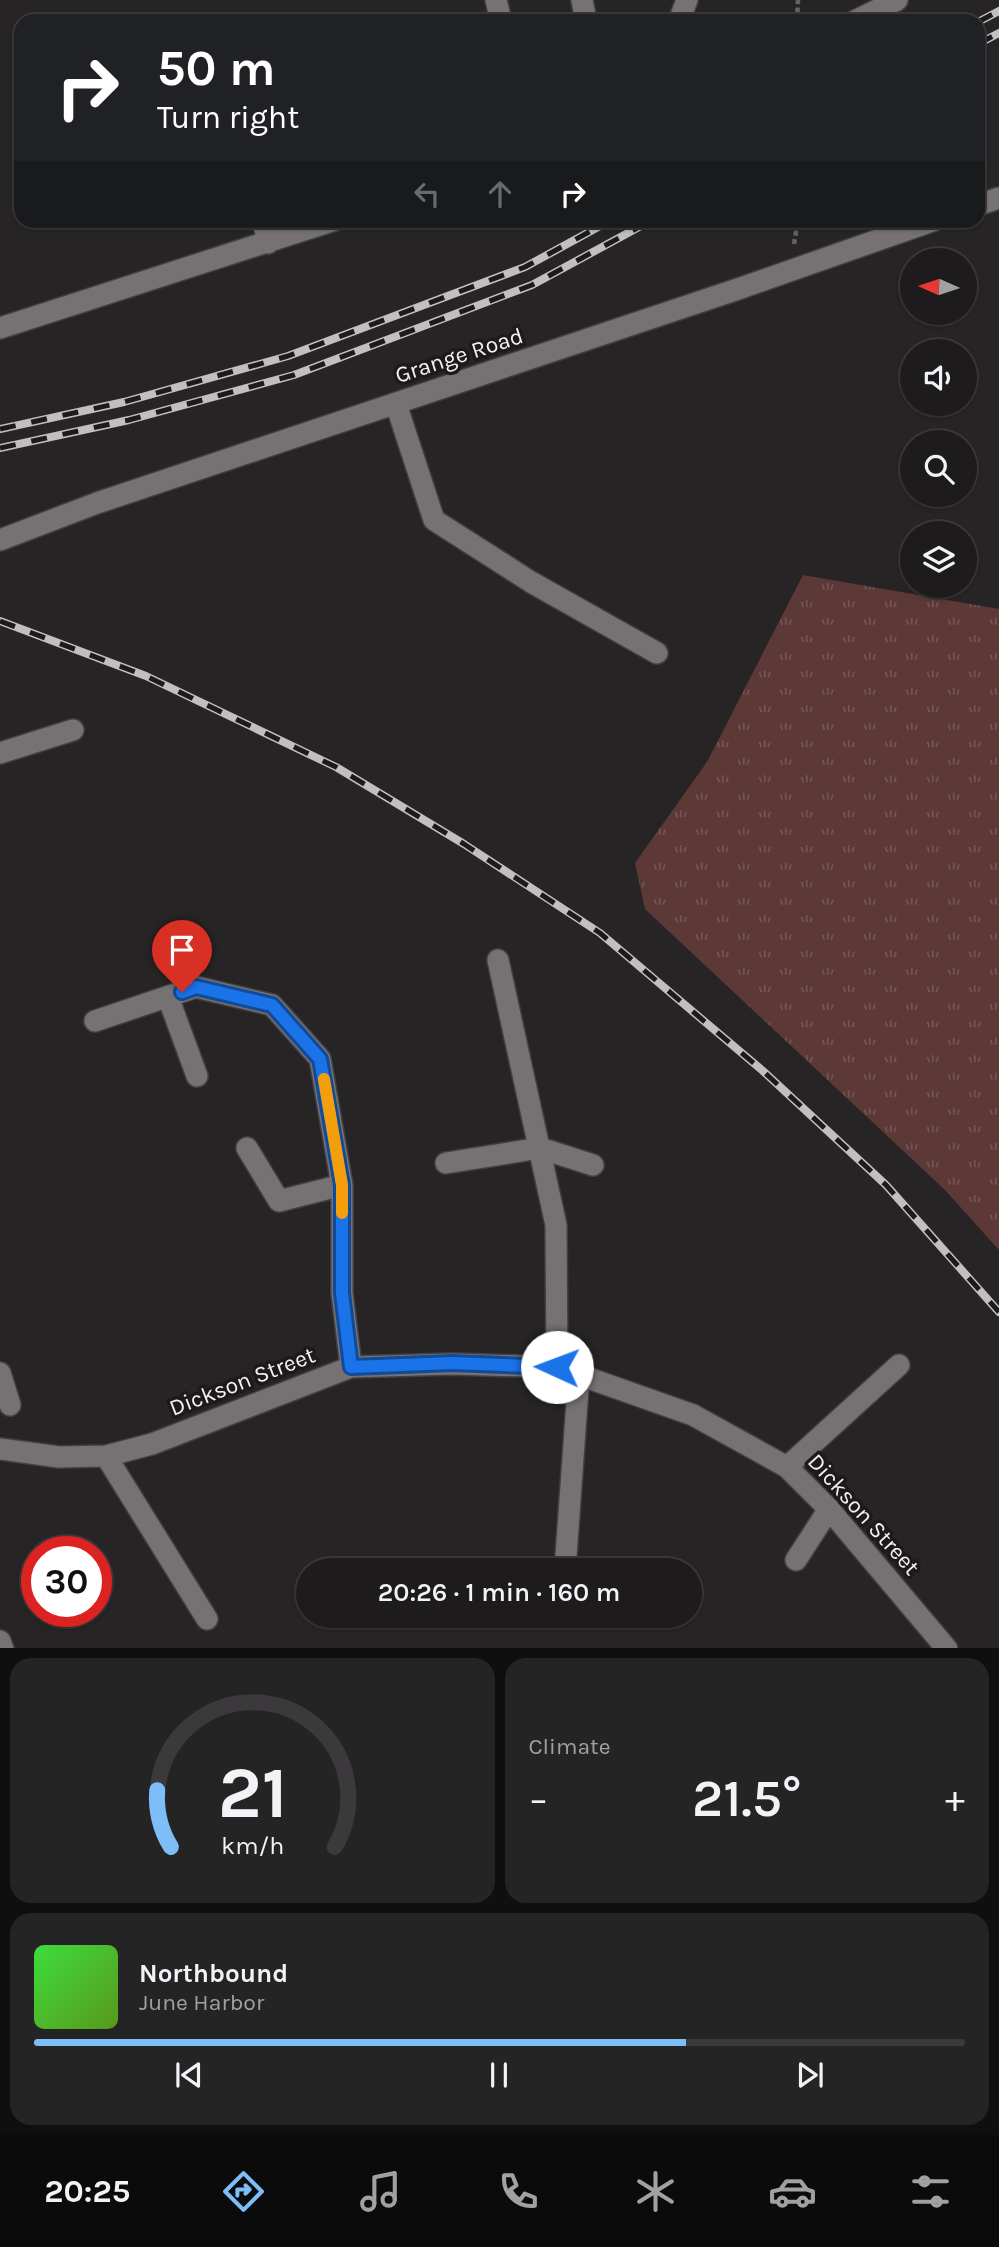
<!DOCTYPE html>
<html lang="en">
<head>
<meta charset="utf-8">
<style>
	:root { --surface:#1d1b1c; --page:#252425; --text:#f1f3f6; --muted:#a0a1a3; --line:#3b393b; --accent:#7dbef9 }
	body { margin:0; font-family:Karla,sans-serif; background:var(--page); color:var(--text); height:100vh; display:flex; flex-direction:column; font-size:26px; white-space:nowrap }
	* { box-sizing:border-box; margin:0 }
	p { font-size:23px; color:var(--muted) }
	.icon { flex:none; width:38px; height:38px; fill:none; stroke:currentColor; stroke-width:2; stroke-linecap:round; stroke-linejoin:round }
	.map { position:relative; height:1648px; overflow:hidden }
	.details { display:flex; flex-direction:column; gap:10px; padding:10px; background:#100f0f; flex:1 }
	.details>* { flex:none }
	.hud { position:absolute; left:14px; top:14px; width:971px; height:214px; border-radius:21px; box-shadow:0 2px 5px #0004,0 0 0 2px var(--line); background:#202124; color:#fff; overflow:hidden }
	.needle { width:46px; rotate:273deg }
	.buttons { position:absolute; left:900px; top:248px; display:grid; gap:14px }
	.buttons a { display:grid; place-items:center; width:77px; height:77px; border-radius:50%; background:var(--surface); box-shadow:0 2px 5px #0004,0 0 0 2px var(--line); font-size:35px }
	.speed { position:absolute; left:21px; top:1536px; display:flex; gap:14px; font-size:35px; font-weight:700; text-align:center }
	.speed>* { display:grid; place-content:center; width:91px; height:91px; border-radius:50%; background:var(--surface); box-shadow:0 2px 5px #0004,0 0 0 2px var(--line); line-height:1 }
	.speed .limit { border:10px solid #d22; background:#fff; color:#111 }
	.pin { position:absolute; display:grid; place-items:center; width:60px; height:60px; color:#fff; margin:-72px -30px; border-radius:50% 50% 50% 0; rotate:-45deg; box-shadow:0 0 7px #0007 }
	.pin .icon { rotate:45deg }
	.me { position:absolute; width:77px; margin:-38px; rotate:272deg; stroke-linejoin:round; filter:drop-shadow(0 0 5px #0008) }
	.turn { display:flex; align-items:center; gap:24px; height:147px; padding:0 28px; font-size:32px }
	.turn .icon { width:91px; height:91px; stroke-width:2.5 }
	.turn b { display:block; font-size:49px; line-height:60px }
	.lanes { display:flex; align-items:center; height:66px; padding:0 28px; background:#0003; justify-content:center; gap:35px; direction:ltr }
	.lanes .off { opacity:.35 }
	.big { font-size:52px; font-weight:600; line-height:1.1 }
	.details .widget { flex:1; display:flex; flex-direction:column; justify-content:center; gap:10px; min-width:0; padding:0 24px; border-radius:21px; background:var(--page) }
	.details .dial { align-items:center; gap:0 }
	.dial svg { height:182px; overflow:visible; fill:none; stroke:var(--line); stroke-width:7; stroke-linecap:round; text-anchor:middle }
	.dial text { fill:var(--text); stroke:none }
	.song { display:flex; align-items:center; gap:21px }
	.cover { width:84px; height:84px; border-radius:10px; background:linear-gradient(135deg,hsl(120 70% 55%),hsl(90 70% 35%)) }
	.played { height:7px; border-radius:4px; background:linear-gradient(90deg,var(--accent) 70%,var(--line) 70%) }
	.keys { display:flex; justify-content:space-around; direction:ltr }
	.heat { display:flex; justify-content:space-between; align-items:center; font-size:38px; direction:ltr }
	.details .tiles { flex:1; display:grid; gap:10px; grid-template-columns:1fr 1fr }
	.widget:last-child { grid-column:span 2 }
	.trip { position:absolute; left:296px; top:1558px; width:406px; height:70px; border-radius:35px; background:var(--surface); box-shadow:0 2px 5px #0004,0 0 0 2px var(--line); font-weight:600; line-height:70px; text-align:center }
	.dock { display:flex; height:112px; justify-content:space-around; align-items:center; background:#0c0b0b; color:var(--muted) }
	.dock .icon { width:49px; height:49px }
	.dock .active { color:var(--accent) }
	.dock b { font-size:32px; color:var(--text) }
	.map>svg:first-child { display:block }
	.grass { fill:url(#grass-tufts) }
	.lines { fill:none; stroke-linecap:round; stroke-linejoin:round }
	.minor-casing { stroke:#423f40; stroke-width:24 }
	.path { stroke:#656263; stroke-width:4.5; stroke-dasharray:5 3.5; stroke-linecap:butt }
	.minor { stroke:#767274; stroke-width:21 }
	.rail-casing { stroke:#c1bfc0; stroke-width:8 }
	.rail { stroke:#1d1a1c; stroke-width:5; stroke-dasharray:16; stroke-linecap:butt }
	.route-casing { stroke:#114b97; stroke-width:18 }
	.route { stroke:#1a73e8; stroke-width:12 }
	.slow { stroke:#f59e0b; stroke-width:12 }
	.labels { text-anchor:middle; stroke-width:7; stroke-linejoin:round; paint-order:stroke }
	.street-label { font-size:23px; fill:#f4f2f3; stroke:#1d1a1c }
</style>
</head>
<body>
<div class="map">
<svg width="999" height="1649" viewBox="0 0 999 1649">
	<defs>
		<pattern id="grass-tufts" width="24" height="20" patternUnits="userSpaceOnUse" patternTransform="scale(1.75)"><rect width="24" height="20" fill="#5c3837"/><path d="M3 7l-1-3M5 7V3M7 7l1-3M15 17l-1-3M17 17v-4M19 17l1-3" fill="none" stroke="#745554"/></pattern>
	</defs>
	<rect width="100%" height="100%" fill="#272425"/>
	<path class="grass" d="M803,575L999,609V1250L945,1190L645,909L635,863L707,762Z"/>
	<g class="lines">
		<defs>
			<path id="minor" d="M496,0L501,21
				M582,0L586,21
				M679,21L687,0
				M855,21L897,0
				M978,205L999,198
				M263,220L268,243
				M0,328L335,220
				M396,404L434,520L531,582L657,653
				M0,540L97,503L738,289L935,220
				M0,753L73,730
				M498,960L556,1225L557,1367
				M168,997L197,1076
				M95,1021L196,987L272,1005L320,1059L342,1185V1293L351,1367
				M247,1148L279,1201L342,1185
				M446,1163L540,1148L593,1165
				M0,1373L10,1405
				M0,1449L59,1457L106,1456L152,1444L351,1367L452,1364L557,1367L693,1415L787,1467L829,1509L947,1649
				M106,1456L207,1619
				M787,1467L899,1365
				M796,1560L829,1509
				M565,1570L579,1374
				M0,1641L3,1649"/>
		</defs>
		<use href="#minor" class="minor-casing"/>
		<path class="path" d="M797,21L798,0
			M794,244L798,220"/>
		<use href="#minor" class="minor"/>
		<defs>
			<path id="rail" d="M978,22L999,11
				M978,44L999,33
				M0,429L124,402L288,356L525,267L611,220
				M0,448L129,420L294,375L532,285L652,220
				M0,621L146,676L336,767L464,844L600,933L763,1071L886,1185L999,1312"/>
		</defs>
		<use href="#rail" class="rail-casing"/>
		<use href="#rail" class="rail"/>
	</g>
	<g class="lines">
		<defs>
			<path id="route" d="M182,992L196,987L272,1005L320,1059L342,1185V1293L351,1367L452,1363L557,1367"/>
		</defs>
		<use href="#route" class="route-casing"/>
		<use href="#route" class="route"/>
		<path class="slow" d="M324,1079L342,1185V1213"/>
	</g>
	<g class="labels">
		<g class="street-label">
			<text transform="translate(459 355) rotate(-18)" y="8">Grange Road</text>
			<text transform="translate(242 1381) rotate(-21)" y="8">Dickson Street</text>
			<text transform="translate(864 1514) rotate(48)" y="8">Dickson Street</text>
		</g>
	</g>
</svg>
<div class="buttons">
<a><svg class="needle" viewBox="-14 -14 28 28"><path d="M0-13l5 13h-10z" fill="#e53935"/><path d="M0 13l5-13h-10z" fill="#a0a1a3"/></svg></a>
<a><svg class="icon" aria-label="sound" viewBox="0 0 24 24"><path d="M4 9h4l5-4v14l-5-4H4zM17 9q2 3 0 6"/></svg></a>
<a><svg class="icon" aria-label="search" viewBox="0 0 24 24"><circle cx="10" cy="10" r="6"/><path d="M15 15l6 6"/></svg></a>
<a><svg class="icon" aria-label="layers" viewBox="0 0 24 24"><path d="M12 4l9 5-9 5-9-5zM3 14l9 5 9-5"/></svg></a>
</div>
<div class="speed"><div class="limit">30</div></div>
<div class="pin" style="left:182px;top:992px;background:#d93025"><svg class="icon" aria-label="arrive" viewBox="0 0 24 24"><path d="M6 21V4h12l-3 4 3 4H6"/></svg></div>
<svg class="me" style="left:557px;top:1367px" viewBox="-20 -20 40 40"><circle r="19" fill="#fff"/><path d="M0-13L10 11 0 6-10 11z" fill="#1a73e8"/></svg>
<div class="trip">20:26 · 1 min · 160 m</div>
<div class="hud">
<div class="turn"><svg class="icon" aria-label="right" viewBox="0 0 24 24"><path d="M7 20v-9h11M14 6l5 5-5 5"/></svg><div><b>50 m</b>Turn right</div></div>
<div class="lanes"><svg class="icon off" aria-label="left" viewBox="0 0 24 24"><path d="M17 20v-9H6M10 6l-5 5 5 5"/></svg><svg class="icon off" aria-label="ahead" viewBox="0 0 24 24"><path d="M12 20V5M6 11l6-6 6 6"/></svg><svg class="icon" aria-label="right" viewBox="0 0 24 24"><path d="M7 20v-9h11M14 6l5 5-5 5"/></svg></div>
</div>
</div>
<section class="details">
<div class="tiles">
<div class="widget dial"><svg viewBox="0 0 100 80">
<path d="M14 69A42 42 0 1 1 86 69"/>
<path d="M14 69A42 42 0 0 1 8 44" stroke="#7dbef9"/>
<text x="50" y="56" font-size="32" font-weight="700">21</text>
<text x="50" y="72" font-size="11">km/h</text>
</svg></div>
<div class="widget"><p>Climate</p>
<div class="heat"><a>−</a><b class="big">21.5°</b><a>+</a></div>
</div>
<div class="widget">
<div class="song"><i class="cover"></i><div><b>Northbound</b><p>June Harbor</p></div></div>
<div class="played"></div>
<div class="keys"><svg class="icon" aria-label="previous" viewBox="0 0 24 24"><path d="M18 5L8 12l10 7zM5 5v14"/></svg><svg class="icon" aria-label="pause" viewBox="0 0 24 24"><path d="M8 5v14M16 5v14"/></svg><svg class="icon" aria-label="next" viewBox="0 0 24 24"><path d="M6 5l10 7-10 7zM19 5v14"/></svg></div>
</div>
</div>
</section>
<nav class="dock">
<b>20:25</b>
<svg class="icon active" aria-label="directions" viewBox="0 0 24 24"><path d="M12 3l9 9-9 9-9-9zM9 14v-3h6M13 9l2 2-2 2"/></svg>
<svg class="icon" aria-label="music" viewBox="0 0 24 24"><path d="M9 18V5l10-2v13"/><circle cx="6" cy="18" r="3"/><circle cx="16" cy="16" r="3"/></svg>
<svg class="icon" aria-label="phone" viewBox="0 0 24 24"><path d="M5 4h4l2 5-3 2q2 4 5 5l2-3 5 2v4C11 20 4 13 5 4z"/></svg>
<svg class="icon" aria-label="climate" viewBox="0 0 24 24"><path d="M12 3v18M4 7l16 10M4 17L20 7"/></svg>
<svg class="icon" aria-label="car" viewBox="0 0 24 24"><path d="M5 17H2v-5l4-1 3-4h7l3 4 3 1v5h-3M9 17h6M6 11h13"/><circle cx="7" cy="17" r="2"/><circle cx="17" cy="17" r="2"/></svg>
<svg class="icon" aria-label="filters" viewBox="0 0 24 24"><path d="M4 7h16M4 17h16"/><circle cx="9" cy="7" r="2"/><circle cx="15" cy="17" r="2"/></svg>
</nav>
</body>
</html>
